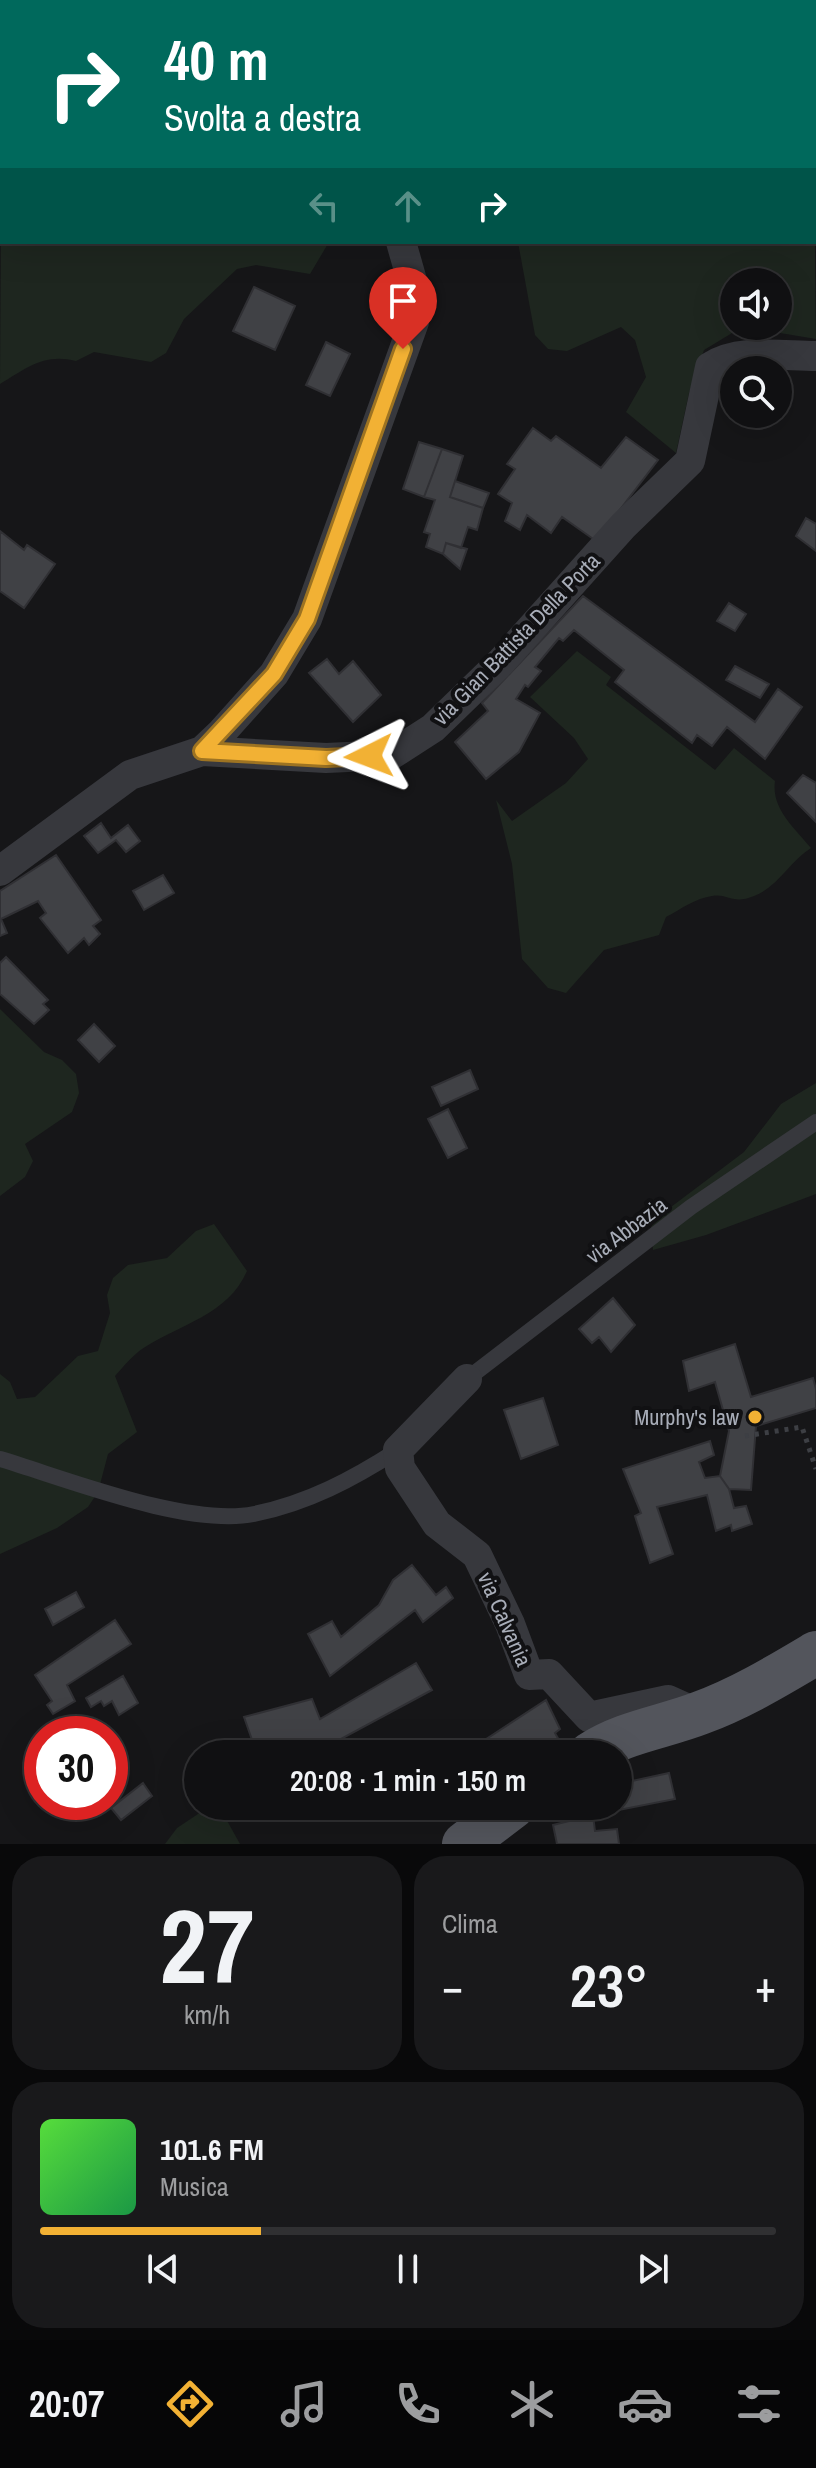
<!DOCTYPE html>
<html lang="it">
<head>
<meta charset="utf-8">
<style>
	:root { --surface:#101012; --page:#19191b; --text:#f1f3f6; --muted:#9c9d9f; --line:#303032; --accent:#f2b134 }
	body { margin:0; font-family:"Archivo Narrow",sans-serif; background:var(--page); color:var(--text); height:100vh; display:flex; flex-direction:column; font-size:30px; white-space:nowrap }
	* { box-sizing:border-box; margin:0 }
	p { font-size:26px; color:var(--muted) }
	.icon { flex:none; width:44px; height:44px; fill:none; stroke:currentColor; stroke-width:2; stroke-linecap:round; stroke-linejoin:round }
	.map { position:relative; height:1844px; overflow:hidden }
	.details { display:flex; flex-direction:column; gap:12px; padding:12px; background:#09090a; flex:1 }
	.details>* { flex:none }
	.top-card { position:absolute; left:0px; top:0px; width:816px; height:244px; box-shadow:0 8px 32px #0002,0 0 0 2px var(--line); background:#00695c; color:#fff; overflow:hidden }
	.controls { position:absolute; left:720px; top:268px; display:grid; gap:16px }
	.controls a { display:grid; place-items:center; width:72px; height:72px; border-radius:50%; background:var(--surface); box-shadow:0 8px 32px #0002,0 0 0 2px var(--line); font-size:40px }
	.speed { position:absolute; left:24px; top:1716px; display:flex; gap:16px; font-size:40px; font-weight:700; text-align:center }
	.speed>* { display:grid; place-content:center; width:104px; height:104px; border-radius:50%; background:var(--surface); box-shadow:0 8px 32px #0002,0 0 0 2px var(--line); line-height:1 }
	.speed .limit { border:12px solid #d22; background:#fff; color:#111 }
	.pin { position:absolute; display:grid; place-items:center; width:68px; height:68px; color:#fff; margin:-82px -34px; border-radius:50% 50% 50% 0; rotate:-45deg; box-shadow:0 0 8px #0007 }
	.pin .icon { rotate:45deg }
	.me { position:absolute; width:88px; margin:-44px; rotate:267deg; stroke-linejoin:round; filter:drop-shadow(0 0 6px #0008) }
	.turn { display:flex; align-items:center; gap:28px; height:168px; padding:0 32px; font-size:36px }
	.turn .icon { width:104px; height:104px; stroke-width:2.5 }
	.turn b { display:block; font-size:56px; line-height:68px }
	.lanes { display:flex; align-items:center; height:76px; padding:0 32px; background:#0003; justify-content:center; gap:40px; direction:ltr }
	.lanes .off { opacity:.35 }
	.big { font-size:60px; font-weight:600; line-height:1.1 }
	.details .card { flex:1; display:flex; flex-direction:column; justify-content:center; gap:12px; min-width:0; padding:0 28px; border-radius:32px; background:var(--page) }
	.details .dial { align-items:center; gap:0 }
	.dial b { font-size:104px; line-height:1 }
	.song { display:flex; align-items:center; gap:24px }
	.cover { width:96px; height:96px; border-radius:12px; background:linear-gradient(135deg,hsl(110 70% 55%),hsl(140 70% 35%)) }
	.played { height:8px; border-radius:4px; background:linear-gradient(90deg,var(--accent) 30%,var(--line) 30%) }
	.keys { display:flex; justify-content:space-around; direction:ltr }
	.heat { display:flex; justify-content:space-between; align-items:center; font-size:44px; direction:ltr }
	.details .tiles { flex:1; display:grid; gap:12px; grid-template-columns:1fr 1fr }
	.card:last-child { grid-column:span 2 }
	.trip { position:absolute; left:184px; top:1740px; width:448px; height:80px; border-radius:40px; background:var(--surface); box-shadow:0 8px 32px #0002,0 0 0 2px var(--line); font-weight:600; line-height:80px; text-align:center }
	.menu { display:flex; height:128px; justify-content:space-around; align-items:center; background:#060607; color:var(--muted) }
	.menu .icon { width:56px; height:56px }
	.menu .selected { color:var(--accent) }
	.menu b { font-size:36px; color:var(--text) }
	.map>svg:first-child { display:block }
	.green { fill:#1e261f; fill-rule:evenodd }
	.building { fill:#404145; stroke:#303034; stroke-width:2 }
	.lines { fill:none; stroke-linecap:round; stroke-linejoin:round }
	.path { stroke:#3d3f44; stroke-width:5; stroke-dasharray:4 6; stroke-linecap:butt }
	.service { stroke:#37383d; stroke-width:16 }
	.minor { stroke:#37383d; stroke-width:30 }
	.primary { stroke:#53555c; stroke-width:44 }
	.route-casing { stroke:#9d7322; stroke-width:20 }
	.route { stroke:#f2b134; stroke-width:14 }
	.poi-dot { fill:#f2b134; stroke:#111113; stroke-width:3 }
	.labels { text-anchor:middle; stroke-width:8; stroke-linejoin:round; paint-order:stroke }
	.street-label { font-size:22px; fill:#a8adb8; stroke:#111113 }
	.poi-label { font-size:22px; fill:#a8adb8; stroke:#111113; text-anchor:end }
</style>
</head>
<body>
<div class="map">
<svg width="816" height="1844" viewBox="0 0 816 1844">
	<rect width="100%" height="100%" fill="#161618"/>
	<path class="green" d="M2,55V242H329L310,274L256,265L237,269L184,319L166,353L151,362L94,352L76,361C44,353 27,368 0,384Z
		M814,161L816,339L756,329L737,330L704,350L689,393L676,453L626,412L646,377L635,340L621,327L567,351L548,349L535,335L518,242H814ZM734,282H778V326H734Z
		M577,651L611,677L606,685L715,770L734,748L775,781C771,809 795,828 811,848C790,861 778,887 754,896C733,905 727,893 712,896C696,898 681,909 666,917L659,935L604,950L566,993L548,988L522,959L512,864L496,800L512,821L566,783L588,759L574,738L530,697Z
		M0,1009L44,1052L62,1060L76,1074L79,1093L72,1112L25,1144L33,1161L25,1177L0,1196Z
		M816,1083V1194L706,1235L653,1250L651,1227L663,1213L744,1152L781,1104Z
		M214,1224L247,1271C228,1315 180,1324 142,1349C132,1356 123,1367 115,1376L137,1432L108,1454L98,1492L88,1507L57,1528L0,1554V1374L10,1382L17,1399L35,1397L78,1356L98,1351L110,1313L107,1295L113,1278L128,1265L167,1258L196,1231Z
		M210,1806L225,1817L240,1844H165L177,1828Z"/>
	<path class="building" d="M254,287L295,306L275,350L233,331Z
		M326,342L350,354L330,396L306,385Z
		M533,428L551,441L556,436L601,468L626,437L658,460L596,541L562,517L551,533L527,515L520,530L505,521L512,503L498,494L515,469L507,464Z
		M419,442L442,449L424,497L403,489Z
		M442,449L463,456L450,497L483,508L477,530L468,527L461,548L446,543L443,554L426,547L430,534L424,532L435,500L424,497Z
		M455,481L489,493L483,508L450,497Z
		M806,518L816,524V551L796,536Z
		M0,531L24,550L27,545L55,564L24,608L0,591Z
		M446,543L467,549L460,569L443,554Z
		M583,596L755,722L778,689L802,707L765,759L727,727L712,746L697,735L692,743L615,682L624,670L574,630L563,641L559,638L535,667L541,671L528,687L525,685L516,699L540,713L519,752L486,779L455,742L488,711L482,703Z
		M729,603L746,614L735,631L717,621Z
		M327,659L339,674L353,661L381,695L353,722L309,673Z
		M735,666L769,684L760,698L726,680Z
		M803,775L816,783V822L787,793Z
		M101,823L111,838L128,825L140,841L126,852L116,840L98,853L84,836Z
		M56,855L101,920L93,926L100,934L89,945L84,938L68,953L40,918L46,913L38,901L1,919L7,933L0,936V891Z
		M163,875L174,893L144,910L133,891Z
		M6,957L48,1000L43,1004L49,1010L34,1024L0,994V963Z
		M94,1024L115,1046L99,1062L78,1040Z
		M470,1070L478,1089L441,1106L432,1087Z
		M448,1109L467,1148L448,1158L428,1119Z
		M613,1298L635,1325L611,1352L599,1337L592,1343L579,1329Z
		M735,1344L751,1397L813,1378L816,1389V1408L756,1426L751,1490L729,1489L720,1476L729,1431L715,1382L689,1391L683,1361Z
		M543,1398L558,1445L521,1459L504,1410Z
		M710,1441L714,1455L699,1462L705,1478L720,1476L729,1489L734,1508L746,1506L752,1524L732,1531L731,1525L716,1531L707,1495L657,1507L673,1554L650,1563L635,1516L641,1513L623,1469Z
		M412,1565L436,1595L446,1587L453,1598L423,1622L415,1610L330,1676L308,1634L332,1621L341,1637L379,1605L393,1580Z
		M76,1592L84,1607L53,1625L45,1609Z
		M115,1620L131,1644L67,1685L75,1701L53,1714L47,1705L52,1701L35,1675Z
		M416,1663L432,1690L315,1753L311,1747L296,1754H287L285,1748L275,1754H257L244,1717L312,1699L320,1719Z
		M123,1676L138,1703L119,1715L112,1701L104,1706L101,1701L91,1707L86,1698Z
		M546,1700L560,1729L555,1733L560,1742L540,1754H479L474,1747Z
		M669,1773L675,1799L593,1815L595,1831L617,1829L619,1844H557L553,1825L585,1817L582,1806H618V1784Z
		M143,1783L152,1796L121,1820L111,1808Z"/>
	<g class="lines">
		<path class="path" d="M745,1436L802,1427L816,1469"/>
		<path class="service" d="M467,1379L691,1207L816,1122
			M0,1459C67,1479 187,1527 254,1514C308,1503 353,1479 398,1450"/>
		<path class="minor" d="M281,0L286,2
			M328,0V2
			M676,0L677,2
			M776,0L779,2
			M814,27L816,29
			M814,147L816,150
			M202,751L222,732L274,674L307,619L414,322L413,284L401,242
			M0,871L130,775L202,751L326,758L391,755L433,728L501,662L623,526L690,461L710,367C738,348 783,356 816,356
			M467,1379L398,1450L400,1468L437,1524L477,1555L510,1624L529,1675L549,1674L589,1717L668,1700L699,1714"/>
		<path class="primary" d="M590,1754C623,1732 664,1727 700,1713C741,1698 779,1675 816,1653
			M464,1844L514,1806"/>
	</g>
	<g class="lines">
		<defs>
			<path id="route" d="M369,756L326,758L202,751L274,674L307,619L403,349"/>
		</defs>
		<use href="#route" class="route-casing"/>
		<use href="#route" class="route"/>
	</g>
	<circle class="poi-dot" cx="755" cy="1417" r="8"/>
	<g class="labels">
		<g class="street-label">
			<text transform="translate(516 639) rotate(-46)" y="8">via Gian Battista Della Porta</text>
			<text transform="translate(626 1230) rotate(-37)" y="8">via Abbazia</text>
			<text transform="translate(505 1619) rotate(66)" y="8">via Calvania</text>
		</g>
		<g class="poi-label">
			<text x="739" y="1425">Murphy's law</text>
		</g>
	</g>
</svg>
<div class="controls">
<a><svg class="icon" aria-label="sound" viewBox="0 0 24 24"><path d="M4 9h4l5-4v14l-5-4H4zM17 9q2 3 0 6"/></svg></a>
<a><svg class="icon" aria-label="search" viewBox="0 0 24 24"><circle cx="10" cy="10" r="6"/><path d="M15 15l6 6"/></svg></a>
</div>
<div class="speed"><div class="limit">30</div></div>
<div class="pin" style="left:403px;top:349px;background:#d93025"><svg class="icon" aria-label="arrive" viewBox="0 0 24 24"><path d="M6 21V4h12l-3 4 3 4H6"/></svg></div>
<svg class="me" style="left:369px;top:756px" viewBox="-20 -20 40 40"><path d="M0-17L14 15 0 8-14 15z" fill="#f2b134" stroke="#fff" stroke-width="4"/></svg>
<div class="trip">20:08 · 1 min · 150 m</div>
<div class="top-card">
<div class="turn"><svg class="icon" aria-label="right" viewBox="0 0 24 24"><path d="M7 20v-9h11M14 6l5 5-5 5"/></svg><div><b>40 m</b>Svolta a destra</div></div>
<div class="lanes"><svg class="icon off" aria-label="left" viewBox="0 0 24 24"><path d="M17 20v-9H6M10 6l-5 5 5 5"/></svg><svg class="icon off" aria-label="ahead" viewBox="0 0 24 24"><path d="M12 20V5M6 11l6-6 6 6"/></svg><svg class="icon" aria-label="right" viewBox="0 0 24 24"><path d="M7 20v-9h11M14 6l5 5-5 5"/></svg></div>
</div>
</div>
<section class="details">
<div class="tiles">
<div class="card dial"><b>27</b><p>km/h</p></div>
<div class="card"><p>Clima</p>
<div class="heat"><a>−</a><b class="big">23°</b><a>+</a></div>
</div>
<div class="card">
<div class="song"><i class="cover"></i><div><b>101.6 FM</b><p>Musica</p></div></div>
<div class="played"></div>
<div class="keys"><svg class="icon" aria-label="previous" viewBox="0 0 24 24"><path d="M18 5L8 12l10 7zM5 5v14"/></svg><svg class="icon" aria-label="pause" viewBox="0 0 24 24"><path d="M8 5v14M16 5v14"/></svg><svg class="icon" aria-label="next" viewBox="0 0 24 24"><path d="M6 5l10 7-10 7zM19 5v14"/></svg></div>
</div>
</div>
</section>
<nav class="menu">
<b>20:07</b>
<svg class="icon selected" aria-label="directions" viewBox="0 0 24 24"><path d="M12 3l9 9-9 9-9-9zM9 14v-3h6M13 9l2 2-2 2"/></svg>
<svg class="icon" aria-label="music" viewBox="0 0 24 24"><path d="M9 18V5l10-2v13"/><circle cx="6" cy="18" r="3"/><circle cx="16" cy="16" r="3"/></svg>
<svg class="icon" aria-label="phone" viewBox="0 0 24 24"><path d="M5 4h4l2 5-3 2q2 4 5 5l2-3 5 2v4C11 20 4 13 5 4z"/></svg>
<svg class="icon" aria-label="climate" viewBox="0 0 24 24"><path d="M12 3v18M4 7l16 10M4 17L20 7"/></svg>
<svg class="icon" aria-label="car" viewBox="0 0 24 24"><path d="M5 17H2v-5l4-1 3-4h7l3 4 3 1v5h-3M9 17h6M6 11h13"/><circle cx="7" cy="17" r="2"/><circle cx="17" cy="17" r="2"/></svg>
<svg class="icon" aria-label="filters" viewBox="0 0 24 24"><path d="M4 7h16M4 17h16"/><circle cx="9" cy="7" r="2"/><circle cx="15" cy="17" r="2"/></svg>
</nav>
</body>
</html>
